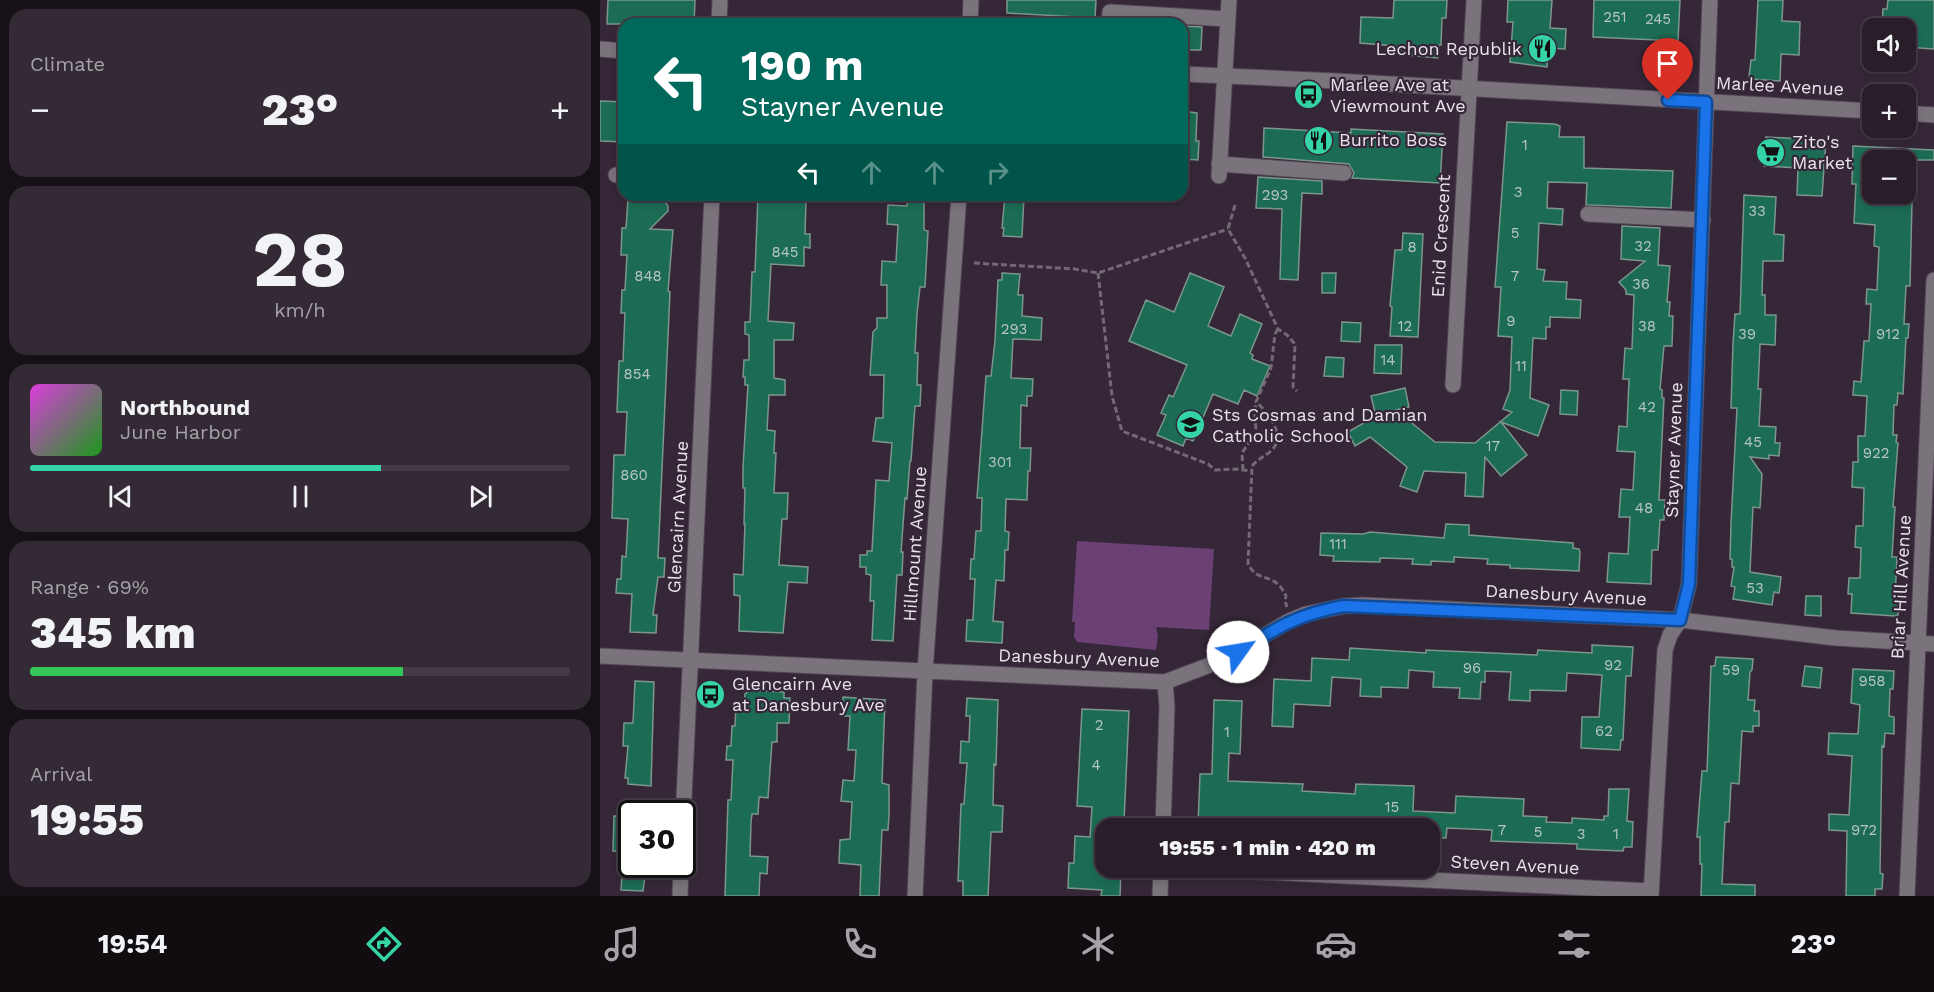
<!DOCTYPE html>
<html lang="en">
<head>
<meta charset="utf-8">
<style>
	:root { --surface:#281d29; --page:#342a35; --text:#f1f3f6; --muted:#a5a2a8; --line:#443b46; --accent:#34d4a7 }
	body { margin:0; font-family:"Work Sans",sans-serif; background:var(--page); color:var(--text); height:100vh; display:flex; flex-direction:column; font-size:22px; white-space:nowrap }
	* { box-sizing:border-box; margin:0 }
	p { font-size:20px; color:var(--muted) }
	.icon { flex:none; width:33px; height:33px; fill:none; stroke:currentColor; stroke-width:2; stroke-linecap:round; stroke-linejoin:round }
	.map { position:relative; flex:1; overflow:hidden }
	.panel { display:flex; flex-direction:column; gap:9px; padding:9px; background:#161017; width:600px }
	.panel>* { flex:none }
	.top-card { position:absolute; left:18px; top:18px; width:570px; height:183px; border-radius:18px; box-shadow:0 3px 9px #0003,0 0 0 2px var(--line); background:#00695c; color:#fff; overflow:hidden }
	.fabs { position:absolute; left:1262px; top:18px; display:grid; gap:12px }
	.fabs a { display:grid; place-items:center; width:54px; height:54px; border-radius:12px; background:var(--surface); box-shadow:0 3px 9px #0003,0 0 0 2px var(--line); font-size:30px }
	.speed { position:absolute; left:18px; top:800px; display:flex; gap:12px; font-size:30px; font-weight:700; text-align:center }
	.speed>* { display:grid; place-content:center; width:78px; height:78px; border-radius:50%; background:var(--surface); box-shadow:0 3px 9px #0003,0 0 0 2px var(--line); line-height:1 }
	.speed .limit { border:3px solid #111; border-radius:9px; background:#fff; color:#111 }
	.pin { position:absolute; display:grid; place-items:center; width:51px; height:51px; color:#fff; margin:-62px -26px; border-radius:50% 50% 50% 0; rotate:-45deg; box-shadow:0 0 6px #0007 }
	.pin .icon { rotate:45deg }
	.me { position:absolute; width:66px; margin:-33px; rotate:58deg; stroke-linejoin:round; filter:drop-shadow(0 0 4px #0008) }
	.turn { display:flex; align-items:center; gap:21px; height:126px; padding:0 24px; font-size:27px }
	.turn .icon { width:78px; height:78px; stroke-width:2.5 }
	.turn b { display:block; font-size:42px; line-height:51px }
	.lanes { display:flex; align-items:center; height:57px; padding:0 24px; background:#0003; justify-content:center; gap:30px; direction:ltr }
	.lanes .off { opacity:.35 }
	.big { font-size:45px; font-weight:800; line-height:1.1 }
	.panel .card { flex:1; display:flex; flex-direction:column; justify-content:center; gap:9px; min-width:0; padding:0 21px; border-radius:18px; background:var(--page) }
	.panel .dial { align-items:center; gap:0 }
	.dial b { font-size:78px; line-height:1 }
	.song { display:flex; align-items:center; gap:18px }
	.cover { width:72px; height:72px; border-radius:9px; background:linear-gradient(135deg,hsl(300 70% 55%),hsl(120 70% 35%)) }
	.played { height:6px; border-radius:3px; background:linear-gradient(90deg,var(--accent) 65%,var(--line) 65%) }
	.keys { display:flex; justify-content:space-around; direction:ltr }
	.heat { display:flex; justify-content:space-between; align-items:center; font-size:33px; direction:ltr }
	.charge { height:9px; border-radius:4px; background:linear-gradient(90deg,#34c759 69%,var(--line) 0) }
	.trip { position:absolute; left:495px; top:818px; width:345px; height:60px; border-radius:18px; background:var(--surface); box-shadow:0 3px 9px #0003,0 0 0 2px var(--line); font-weight:800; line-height:60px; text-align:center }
	.dock { display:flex; height:96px; justify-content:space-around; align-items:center; background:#100c10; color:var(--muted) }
	.dock .icon { width:42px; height:42px }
	.dock .on { color:var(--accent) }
	.dock b { font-size:27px; color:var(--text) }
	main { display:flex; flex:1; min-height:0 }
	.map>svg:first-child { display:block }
	.green { fill:#6b4074 }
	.building { fill:#1c6c55; stroke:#7c968c; stroke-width:1.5 }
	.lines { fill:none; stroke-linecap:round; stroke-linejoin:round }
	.minor-casing { stroke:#524554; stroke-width:17 }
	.path { stroke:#746876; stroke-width:3; stroke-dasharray:6 3; stroke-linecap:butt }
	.minor { stroke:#7a737c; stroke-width:15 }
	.route-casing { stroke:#114b97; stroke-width:15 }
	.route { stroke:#1a73e8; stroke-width:10 }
	.labels { text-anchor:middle; stroke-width:4.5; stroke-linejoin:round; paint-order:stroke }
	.number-label { font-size:15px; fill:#b6c4c6 }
	.poi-label { font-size:18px; fill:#e9e1eb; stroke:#352737; text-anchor:start }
	.street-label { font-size:18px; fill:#e9e1eb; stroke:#352737 }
</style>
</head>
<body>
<main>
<section class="panel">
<div class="card"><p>Climate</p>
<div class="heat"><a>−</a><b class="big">23°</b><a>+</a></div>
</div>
<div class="card dial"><b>28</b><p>km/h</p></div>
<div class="card">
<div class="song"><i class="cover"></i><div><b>Northbound</b><p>June Harbor</p></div></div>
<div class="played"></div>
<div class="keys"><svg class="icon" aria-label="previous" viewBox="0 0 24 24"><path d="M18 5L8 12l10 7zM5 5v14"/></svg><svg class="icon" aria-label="pause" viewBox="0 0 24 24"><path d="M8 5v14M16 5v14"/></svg><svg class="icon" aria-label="next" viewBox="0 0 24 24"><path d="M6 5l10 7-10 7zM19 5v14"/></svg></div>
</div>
<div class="card"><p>Range · 69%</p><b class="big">345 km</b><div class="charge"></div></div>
<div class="card"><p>Arrival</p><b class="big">19:55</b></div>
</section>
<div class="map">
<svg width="1334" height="896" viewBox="0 0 1334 896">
	<rect width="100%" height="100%" fill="#352737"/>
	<path class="green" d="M477,541L614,549L609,630L556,627L558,636L556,650L477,642L474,637L475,622H472Z"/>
	<path class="building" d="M8,0H95L94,24H7Z
		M407,0H496L495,18L407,13Z
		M794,0H847L846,18H842L841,45H839L838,58L795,54V46L760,43L761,17L793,18Z
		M908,0H952L950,28L966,29L965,49L948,48L947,67L910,62L913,22H907Z
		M994,0H1080L1078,41L993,37Z
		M1158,0H1183L1182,21L1200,22L1199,55L1181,54L1180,81L1150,79L1149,77L1151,60H1155Z
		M1288,0H1334V49L1305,47V28H1282L1283,9H1287Z
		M582,26L602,27L601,50H582Z
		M0,101L24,102V142L0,141Z
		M582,111L597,113L596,141H599L598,160L582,159Z
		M907,122L955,124L960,126L959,137H984V168L1073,171L1071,208L986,205L987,183L948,182L947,208L963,209L962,225L939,223L937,269L945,270L943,281L967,282L966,299L981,300L980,318L950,317V327H946V339L933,338L930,398L949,405L938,436L901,422L927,455L901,476L885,457L883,497L865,496L866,473L824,471L817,492L800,486L807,467L770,437L755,446L748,432L776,416L771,396L805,388L809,407L796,410L835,442L875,443L912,412L903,409L910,390L912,337L898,336L901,287H895Z
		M664,128L751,133V129L843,134L840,183L752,178L754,173L749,164L663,157Z
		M1166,137L1226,140L1222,196L1197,195L1198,168L1164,166Z
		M1253,146L1334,150V160H1272V199L1312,200V202L1310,286H1306L1304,324H1309L1308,338H1306L1303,394L1298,393L1297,405H1294L1293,435H1297L1296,442L1298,443L1293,507H1295L1292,557H1297L1295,598L1299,600L1298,615L1295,616L1251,613L1252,594H1248L1249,578H1260L1261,548L1255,547L1256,526H1263L1264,488L1252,487L1253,462H1258V436H1265L1267,396L1253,395L1254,381L1261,382L1264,341H1269L1271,304H1266L1267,289L1277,290L1279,247L1274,246L1275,225L1254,223L1256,184H1252Z
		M658,177L722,181V194L702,193L698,280L680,279L682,209L656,208Z
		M158,195H196V201H206L205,234H210V248L204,247V266L171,264L168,321L194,323L193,340H174V378L185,380V395H169L167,430L175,431L174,453H176L174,493H188L187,519H182L179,565L208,567L207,583L188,582L183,633L139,631L140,596L134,595V574L143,575L145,524H144L145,488H143V467L148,385H145V377H143L144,360H149V335L145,334V322H150L152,272H155Z
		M405,195H424L422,237L403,236L404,228H402Z
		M1144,195L1176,197L1174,234L1184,235L1183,261H1163L1162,295H1165V315H1176L1175,345L1160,344L1158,389H1161L1159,426L1176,427L1175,443H1180L1179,456L1169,455V459L1150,457L1162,474L1160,508L1153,507L1150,572L1181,577L1179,593L1174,592L1172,605L1133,599L1135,587L1131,586L1134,567H1132V559H1130L1131,523L1137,408H1131L1133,343L1135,314H1140Z
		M307,198L324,199V230L328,231L325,287H320L317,314L315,353H318L317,385H321L320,406H315L311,461H310L307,499L305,498L301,552H303L302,575H297L293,641L272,640L274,601H270L271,575L266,574V567H260V555H267V551H272L276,480L289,481L292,443L273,441L276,418H283L284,375H270L273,332L277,328V318H287V285H281L282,261L296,262L298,225L287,224L288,205L307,206Z
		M28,199L64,200L68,206V211L50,229L73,230L68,291L70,292L58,558H65L64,577H58L53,615H57L56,633L30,632L32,594L16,593L17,579H21L22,556L26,557L28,519L12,518L14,455H25L27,412H17L19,361H23L25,313H21L22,290H25L27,255H21L22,228H26Z
		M1022,226L1060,228L1058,265L1070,266L1067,302H1070L1069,316H1073L1072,346H1064L1060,389L1062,390V398H1064L1059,500H1065L1064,520H1060L1058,550H1052L1051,584L1007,582L1009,553L1028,554L1030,517H1019L1021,489L1033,490L1035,452L1017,451L1019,426L1027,427L1029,379H1023L1025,348L1032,349L1034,295L1026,294V290L1019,282L1045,261L1021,259Z
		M803,233L823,234L818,337L790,336L792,307L790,306L795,250H802Z
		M402,273L420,274L418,295H423L422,316L442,318L441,340L413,339L411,378L433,379L432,396H427V406L421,405L420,448H431L430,471H428L427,500L406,499L405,531L409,532L408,550H405L404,581L396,580L393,621L403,622L402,643L366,641L367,620H373L375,579H370L371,559H374L376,531H381L382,498H377L386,376H391L395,341L398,280H402Z
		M590,273L624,287L608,326L631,336L640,314L662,324L650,353L653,355L652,359L670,366L657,396L644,390L638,404L613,394L593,441L586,438L583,446L557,435L566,415L561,413L569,395L573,397L587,365L529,341L546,300L574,312Z
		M722,273H736L735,293H722Z
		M742,322L761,323L760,342L741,341Z
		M775,345H802L801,374L774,373Z
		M726,357L744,358L743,377L724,376Z
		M961,390L978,391L977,415L960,414Z
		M846,524L869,525V535L973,543V548L979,549L980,552L979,571L910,568V565L887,564L888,559L854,557V562L831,561V565L812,564L813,559L780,558V562L733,561L734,556L720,555L721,533L763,534L770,532L844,538Z
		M1206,596H1221V616L1205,615Z
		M992,645L1033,647L1031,676H1026L1023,740H1021L1020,750L981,748L982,717H999L1002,675L967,673L966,691L930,690V701L909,700L911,672L885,671V682H881L880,699L859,698L860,688L833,687L834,672L809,670L808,688L781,687V697L760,696L761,679L732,677L730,706L694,704L693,727L672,726L674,679L711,681L712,658L749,660L750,648L826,653V650L937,655L938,650L992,653Z
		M1116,657L1153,659L1152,670L1150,672L1148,700H1155L1154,711H1159V726H1153V732L1142,731L1139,784L1131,783L1129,822H1125L1122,884L1155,885V896H1101L1102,864H1100V837H1097L1099,809L1102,771H1107L1111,666H1115Z
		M1205,666L1222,668L1220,688L1202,686Z
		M1253,669L1294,671L1293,689H1290L1289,716L1294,717V734L1285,733L1284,747L1282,746L1280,873L1283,874L1282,889H1275V896H1246L1247,831L1229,830V814L1249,815L1252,756L1228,754L1229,733L1258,734L1260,705L1251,703Z
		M35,681L54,682L51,786L28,784V778H25L28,746H23L24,723H33Z
		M150,690L184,692V698H190L189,723H177V742H172L168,798L159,797L158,814H152L151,822L150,856L168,857L167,874L160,873L159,896H125L128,800H131L133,760H126L127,746H131L132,726H135L136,705H144L145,694Z
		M243,697L285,700L282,783L289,785V815L288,830H282L279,896H260L261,865L239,863L240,840L250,839L252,802L241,801L243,780L254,781L256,750H248L250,716H242Z
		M367,698L398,700L396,765L394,764L393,805L403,806L402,832H391L388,896H363V881H358L361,804H364L367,763H360L361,741L369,742L370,716H366Z
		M614,700L642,701L640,754L629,753L628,781L703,784L702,791L755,794L756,784L814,786L813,811L855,813L856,796L924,799L923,816L947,817L946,822L972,823V818L1004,820V816H1008L1009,789H1029L1027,821L1033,822L1032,847H1024L1023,851L977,849V844L891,841L892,830L847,828L846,838H830V828L598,826L600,774H612Z
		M482,709L529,711L524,822L523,828H506V867H521L520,896H501L502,890L468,888L469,863H474L475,836L490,837L492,807L477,806Z
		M14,816L32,817V852L13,851Z
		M22,874L45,876L43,891L21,890Z"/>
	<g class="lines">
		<defs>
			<path id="minor" d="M119,24L120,0
				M370,24L371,0
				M509,24L510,12L628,19
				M0,49L24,51
				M582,74L736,81L1272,111
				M1305,113L1334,115
				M619,164L744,173
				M16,175H24
				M619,176L629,0
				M988,214L1103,220
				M853,385L874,0
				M0,656L565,682L623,660L689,621L706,614L744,606L763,605L1080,620L1236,638L1334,644
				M563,828L567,706L565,682
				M82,841L112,195
				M561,867L1051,891
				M80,896L81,864
				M315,896L325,672L359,195
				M560,896L561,867
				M1051,896L1065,650L1070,635L1080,620L1089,584L1110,0
				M1307,896L1334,280"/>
		</defs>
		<use href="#minor" class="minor-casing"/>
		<path class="path" d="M635,205L628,229L645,258L678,329L687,335L695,344L693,387L697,391
			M374,263L475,269L498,273L628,229
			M498,273L512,396L522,431L608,464L615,470L636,469L652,471
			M678,329L675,334L671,368L656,402C668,412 687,436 671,451C665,456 658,459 652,466L648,564C659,585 674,570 686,596L685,601L687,607
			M643,470L642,453L656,432L655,415L656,402"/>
		<use href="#minor" class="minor"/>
	</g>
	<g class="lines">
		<defs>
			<path id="route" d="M638,652C676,628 698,614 744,606L1080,620L1089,584L1106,102L1068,100"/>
		</defs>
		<use href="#route" class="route-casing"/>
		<use href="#route" class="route"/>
	</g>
	<defs>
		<symbol id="restaurant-disc" viewBox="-11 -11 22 22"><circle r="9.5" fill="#34d4a7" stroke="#352737"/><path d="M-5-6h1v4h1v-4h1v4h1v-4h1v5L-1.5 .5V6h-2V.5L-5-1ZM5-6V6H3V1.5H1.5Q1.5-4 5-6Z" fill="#111"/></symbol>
		<symbol id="bus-disc" viewBox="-11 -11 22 22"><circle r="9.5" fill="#34d4a7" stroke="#352737"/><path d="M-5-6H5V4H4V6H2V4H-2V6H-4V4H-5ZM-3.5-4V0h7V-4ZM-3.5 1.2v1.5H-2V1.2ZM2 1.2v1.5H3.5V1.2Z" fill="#111"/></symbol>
		<symbol id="supermarket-disc" viewBox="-11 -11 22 22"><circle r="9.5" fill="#34d4a7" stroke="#352737"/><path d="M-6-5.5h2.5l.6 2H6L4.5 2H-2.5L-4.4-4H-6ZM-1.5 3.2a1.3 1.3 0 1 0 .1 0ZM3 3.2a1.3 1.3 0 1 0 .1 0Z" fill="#111"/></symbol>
		<symbol id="school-disc" viewBox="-11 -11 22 22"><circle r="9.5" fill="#34d4a7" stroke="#352737"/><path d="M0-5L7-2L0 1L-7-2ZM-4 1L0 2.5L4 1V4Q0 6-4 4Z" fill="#111"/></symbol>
	</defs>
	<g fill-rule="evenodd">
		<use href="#restaurant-disc" x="926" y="32" width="33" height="33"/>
		<use href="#bus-disc" x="692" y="78" width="33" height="33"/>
		<use href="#restaurant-disc" x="702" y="124" width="33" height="33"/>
		<use href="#supermarket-disc" x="1154" y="136" width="33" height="33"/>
		<use href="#school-disc" x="574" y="408" width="33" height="33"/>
		<use href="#bus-disc" x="94" y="678" width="33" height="33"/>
	</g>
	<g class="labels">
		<g class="number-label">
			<text x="1015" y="22">251</text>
			<text x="1058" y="24">245</text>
			<text x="925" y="150">1</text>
			<text x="918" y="197">3</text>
			<text x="675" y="200">293</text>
			<text x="1157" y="216">33</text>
			<text x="915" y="238">5</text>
			<text x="1043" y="251">32</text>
			<text x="812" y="252">8</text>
			<text x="185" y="257">845</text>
			<text x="48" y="281">848</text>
			<text x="915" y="281">7</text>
			<text x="1041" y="289">36</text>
			<text x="911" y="326">9</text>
			<text x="805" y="331">12</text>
			<text x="1047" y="331">38</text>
			<text x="414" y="334">293</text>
			<text x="1147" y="339">39</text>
			<text x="1288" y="339">912</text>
			<text x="788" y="365">14</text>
			<text x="921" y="371">11</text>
			<text x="37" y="379">854</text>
			<text x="1047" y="412">42</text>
			<text x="1153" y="447">45</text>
			<text x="893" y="451">17</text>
			<text x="1276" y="458">922</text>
			<text x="400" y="467">301</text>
			<text x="34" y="480">860</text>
			<text x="1044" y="513">48</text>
			<text x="738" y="549">111</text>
			<text x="1155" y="593">53</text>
			<text x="1013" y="670">92</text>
			<text x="872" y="673">96</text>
			<text x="1131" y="675">59</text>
			<text x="1272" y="686">958</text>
			<text x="499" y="730">2</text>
			<text x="1004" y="736">62</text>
			<text x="627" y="737">1</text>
			<text x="496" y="770">4</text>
			<text x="792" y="812">15</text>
			<text x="902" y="835">7</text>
			<text x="1264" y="835">972</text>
			<text x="938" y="837">5</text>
			<text x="981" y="839">3</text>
			<text x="1016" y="839">1</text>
		</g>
		<g class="poi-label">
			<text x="922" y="55" text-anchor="end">Lechon Republik</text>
			<text x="730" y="91">Marlee Ave at<tspan x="730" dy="21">Viewmount Ave</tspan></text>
			<text x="739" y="146">Burrito Boss</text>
			<text x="1192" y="148">Zito's<tspan x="1192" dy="21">Market</tspan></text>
			<text x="612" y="421">Sts Cosmas and Damian<tspan x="612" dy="21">Catholic School</tspan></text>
			<text x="132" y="690">Glencairn Ave<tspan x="132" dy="21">at Danesbury Ave</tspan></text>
		</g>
		<g class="street-label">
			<text transform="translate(1180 86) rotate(3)" y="6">Marlee Avenue</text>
			<text transform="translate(841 236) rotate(-87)" y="6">Enid Crescent</text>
			<text transform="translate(1074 450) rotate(-88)" y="6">Stayner Avenue</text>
			<text transform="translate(78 517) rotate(-87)" y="6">Glencairn Avenue</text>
			<text transform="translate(315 544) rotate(-86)" y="6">Hillmount Avenue</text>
			<text transform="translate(1301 587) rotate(-87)" y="6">Briar Hill Avenue</text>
			<text transform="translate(966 595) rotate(3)" y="6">Danesbury Avenue</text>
			<text transform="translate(479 658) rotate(2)" y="6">Danesbury Avenue</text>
			<text transform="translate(915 865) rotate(3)" y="6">Steven Avenue</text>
		</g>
	</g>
</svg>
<div class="fabs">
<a><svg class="icon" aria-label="sound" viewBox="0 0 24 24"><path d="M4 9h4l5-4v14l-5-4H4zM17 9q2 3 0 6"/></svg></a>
<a>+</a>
<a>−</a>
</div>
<div class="speed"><div class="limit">30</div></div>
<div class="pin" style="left:1068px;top:100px;background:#d93025"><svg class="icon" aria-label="arrive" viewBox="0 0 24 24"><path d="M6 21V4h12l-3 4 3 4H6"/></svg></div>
<svg class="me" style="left:638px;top:652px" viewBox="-20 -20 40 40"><circle r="19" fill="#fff"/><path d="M0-13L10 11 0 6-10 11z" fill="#1a73e8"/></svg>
<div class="trip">19:55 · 1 min · 420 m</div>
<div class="top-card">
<div class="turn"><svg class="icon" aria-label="left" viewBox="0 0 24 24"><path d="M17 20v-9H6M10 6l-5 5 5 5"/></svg><div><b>190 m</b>Stayner Avenue</div></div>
<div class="lanes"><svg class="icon" aria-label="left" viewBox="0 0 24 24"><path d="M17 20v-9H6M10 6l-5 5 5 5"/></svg><svg class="icon off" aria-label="ahead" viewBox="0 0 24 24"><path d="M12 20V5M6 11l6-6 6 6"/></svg><svg class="icon off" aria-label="ahead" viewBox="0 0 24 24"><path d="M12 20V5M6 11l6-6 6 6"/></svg><svg class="icon off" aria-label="right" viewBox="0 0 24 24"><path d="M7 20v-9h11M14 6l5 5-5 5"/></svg></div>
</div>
</div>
</main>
<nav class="dock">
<b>19:54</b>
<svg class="icon on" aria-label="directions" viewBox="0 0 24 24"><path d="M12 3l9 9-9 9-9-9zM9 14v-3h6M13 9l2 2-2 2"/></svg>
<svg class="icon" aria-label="music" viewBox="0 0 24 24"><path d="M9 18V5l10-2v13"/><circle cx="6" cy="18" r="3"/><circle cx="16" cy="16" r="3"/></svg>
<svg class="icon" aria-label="phone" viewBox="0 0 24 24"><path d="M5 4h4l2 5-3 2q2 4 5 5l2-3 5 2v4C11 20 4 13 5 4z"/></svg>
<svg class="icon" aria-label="climate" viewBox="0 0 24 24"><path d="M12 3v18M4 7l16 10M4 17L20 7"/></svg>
<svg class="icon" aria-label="car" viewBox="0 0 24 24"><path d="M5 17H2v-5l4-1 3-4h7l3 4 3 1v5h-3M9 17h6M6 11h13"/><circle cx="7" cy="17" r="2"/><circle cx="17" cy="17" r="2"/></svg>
<svg class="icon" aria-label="filters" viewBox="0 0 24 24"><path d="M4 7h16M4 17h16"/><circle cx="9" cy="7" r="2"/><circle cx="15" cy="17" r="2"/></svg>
<b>23°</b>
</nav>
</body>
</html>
